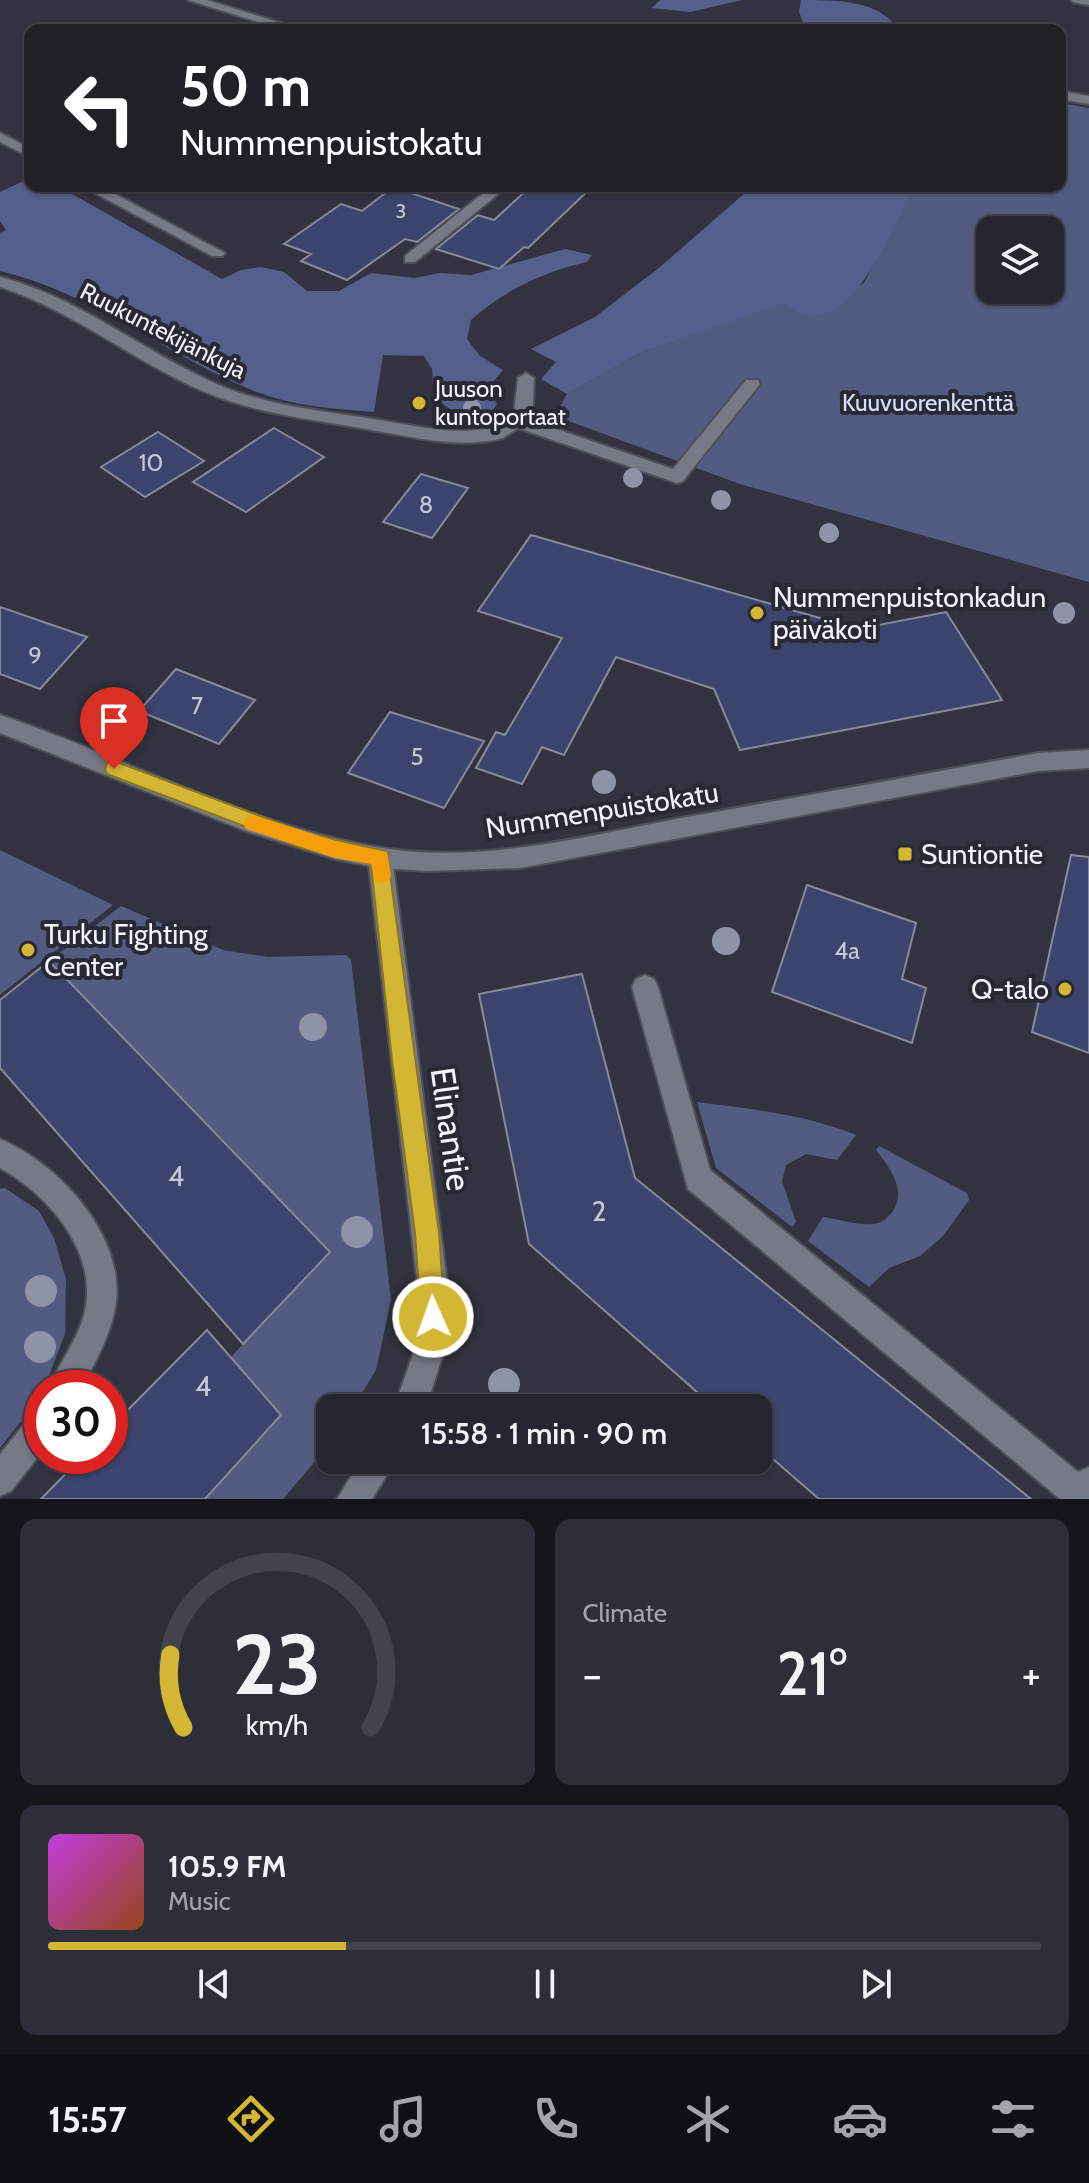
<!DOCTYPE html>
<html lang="en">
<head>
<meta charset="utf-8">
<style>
	:root { --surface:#252730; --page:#2d2f38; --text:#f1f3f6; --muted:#a3a5ab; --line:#42444c; --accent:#d4b635 }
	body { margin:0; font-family:Cabin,sans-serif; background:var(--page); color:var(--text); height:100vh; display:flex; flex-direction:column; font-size:30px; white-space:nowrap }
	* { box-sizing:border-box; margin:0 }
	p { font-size:26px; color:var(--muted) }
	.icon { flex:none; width:44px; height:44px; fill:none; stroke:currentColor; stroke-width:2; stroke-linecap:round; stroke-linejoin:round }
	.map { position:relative; height:1499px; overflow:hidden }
	.details { display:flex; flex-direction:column; gap:20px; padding:20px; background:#14151a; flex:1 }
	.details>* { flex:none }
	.banner { position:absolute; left:24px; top:24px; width:1042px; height:168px; border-radius:16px; box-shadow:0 2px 6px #0004,0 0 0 2px var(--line); background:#202124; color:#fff; overflow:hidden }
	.buttons { position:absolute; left:976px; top:216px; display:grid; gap:16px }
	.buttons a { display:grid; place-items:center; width:88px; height:88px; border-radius:16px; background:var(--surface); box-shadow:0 2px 6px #0004,0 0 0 2px var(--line); font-size:40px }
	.speed { position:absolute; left:24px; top:1370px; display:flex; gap:16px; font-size:40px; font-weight:700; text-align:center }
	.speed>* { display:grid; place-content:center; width:104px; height:104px; border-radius:50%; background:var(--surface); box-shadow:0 2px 6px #0004,0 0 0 2px var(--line); line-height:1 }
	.speed .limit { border:12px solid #d22; background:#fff; color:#111 }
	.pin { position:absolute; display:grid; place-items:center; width:68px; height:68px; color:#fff; margin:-82px -34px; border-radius:50% 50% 50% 0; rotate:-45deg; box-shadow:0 0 8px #0007 }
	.pin .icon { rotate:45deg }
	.me { position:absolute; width:88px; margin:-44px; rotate:358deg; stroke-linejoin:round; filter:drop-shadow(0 0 6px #0008) }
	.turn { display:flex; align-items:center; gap:28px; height:168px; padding:0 24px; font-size:36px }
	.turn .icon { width:104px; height:104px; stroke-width:2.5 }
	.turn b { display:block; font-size:56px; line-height:68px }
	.big { font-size:60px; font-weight:600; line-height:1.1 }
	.details .tile { flex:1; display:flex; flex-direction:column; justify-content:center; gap:12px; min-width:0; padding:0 28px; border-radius:16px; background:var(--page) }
	.details .dial { align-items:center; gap:0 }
	.dial svg { height:208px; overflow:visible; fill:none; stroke:var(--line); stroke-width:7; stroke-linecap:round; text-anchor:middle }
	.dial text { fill:var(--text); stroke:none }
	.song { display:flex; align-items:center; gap:24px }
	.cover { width:96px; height:96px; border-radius:12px; background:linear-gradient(135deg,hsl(290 70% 55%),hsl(20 70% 35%)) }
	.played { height:8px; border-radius:4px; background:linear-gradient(90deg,var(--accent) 30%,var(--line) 30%) }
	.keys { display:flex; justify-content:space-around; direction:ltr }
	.heat { display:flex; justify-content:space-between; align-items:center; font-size:44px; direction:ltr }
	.details .tiles { flex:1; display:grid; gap:20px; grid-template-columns:1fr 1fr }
	.tile:last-child { grid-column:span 2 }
	.trip { position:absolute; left:316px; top:1394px; width:456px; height:80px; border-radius:16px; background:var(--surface); box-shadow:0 2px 6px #0004,0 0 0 2px var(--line); font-weight:600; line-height:80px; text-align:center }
	.tab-bar { display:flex; height:128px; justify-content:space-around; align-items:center; background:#0f1013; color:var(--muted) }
	.tab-bar .icon { width:56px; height:56px }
	.tab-bar .current { color:var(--accent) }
	.tab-bar b { font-size:36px; color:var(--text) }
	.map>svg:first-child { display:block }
	.green { fill:#535b81; fill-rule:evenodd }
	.forest { fill:#565f8b }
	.building { fill:#3c436d; stroke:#878a98; stroke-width:2 }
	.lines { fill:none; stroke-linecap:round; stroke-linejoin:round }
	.service-casing { stroke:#4d5059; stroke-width:4 }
	.minor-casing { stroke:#4d5059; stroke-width:4 }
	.tertiary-casing { stroke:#4d5059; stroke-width:4 }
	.service { fill:#767986; fill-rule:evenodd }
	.minor { fill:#767986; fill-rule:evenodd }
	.tertiary { fill:#767986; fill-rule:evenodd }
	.tree { fill:#8e93a8 }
	.route { fill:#d4b635; stroke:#8a7622; stroke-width:2 }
	.slow { fill:#f59e0b }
	.poi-dot { fill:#d4b635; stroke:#272a35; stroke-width:3 }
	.labels { text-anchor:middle; stroke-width:8; stroke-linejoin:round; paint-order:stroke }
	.far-number-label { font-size:20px; fill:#c5c8d8 }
	.far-street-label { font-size:24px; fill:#f3f5fc; stroke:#272a35 }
	.far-poi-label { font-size:24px; fill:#f3f5fc; stroke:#272a35; text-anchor:start }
	.far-park-label { font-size:24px; fill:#dae1fe; stroke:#272a35 }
	.number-label { font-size:24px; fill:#c5c8d8 }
	.poi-label { font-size:28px; fill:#f3f5fc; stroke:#272a35; text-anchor:start }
	.street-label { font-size:28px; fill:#f3f5fc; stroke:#272a35 }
	.near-number-label { font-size:28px; fill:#c5c8d8 }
	.near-street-label { font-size:34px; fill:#f3f5fc; stroke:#272a35 }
</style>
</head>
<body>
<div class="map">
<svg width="1089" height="1499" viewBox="0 0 1089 1499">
	<rect width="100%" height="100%" fill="#313440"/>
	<path class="green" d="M1060,103L1089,108V582L740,484L555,416L567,394L641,353L783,302L802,314L864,283L914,186H1060ZM990,230H1050V290H990Z
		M0,850L113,905L0,995Z
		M121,906L223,950L268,957L346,955L351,960L391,1300L376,1370L353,1408H330V1444L283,1499H205L281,1415L231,1357L330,1252L49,961Z
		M697,1102C750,1109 805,1114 856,1135L837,1160L806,1154L786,1165L782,1181L796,1222L792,1227L716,1168Z
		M879,1146L967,1193L969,1200L943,1236L920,1256L889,1268L869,1287L808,1241L823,1217C838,1219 858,1226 873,1224C881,1224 889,1217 893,1211C907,1189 889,1167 876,1150Z
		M5,1188L39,1211L54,1238L66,1279L65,1334L41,1396L0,1448V1189Z"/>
	<path class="forest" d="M660,0H742L690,12L652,8Z
		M801,0C834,0 875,0 895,25L919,30H796L803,22L799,12Z
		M30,178V186H58L222,279L241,270L261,267L284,272L307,291H339L371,273L414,278L440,273L471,275L565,249L592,255L587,262C545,271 503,291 471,320L467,339L480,356L503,370L488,388L497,404L487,419L470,424L434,397L432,369L424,356L383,355L374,412C333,409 293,406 254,391C168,356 91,292 0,271V233L6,230L0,221V192Z
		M753,186H914C896,221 853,335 799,313C794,310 788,306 783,303L641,353L567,394L541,379L556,362L531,349L595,317L660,267Z"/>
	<path class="building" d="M531,186H593L528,248L524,247L499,269L436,249L478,215L494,220Z
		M393,187L459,209L417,242L405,239L347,280L301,261L311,254L284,244L341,204L362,211Z
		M274,428L324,457L246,512L193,482Z
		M158,432L204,461L145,497L101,467Z
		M421,474L468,488L432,538L383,522Z
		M531,535L858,629L946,612L1002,700L740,750L714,689L616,657L564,755L542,747L522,784L476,768L496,732L505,735L562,638L478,611Z
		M0,607L87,637L40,689L0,674Z
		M176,669L255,700L219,744L139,711Z
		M390,712L484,741L444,808L348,773Z
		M1071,855L1089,857V1053L1032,1032Z
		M807,885L916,923L902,979L926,988L912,1043L772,992Z
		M49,961L330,1252L243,1344L0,1068V1000Z
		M582,974L635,1178L1031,1499H819L758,1446V1408H715L529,1244L479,994Z
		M207,1330L281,1415L205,1499H41L83,1456H110V1428Z"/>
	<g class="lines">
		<defs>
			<path id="service" d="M526,373L534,378L533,406L527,419L673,469L746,380H758L760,384L683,481L677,483L518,428L503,438H491L488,434L491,430L514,412L518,378Z
				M645,975L654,979L658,987L710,1170L1078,1472L1089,1467V1499H1060L688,1189L632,987L636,979Z
				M0,1139C58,1163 124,1234 116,1302C112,1332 96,1362 81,1388H49C59,1363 77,1341 84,1315C100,1254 50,1196 0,1168Z
				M42,1411V1452L11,1491L0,1496V1454L31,1416Z"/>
			<path id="minor" d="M188,0H207L303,30H284Z
				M1071,0H1089V5L1073,2Z
				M1060,91L1089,96V104L1060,99Z
				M0,133L30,148V157L0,142Z
				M82,186H100L225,253L222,256H212Z
				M492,186H508L415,262H405V256Z
				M0,277C78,297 141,350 214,383C265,406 325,411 380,420C408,425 437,431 465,431C478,431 497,424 506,434L503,438C462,449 417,438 377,431C319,420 259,415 205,392C134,362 74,311 0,287Z
				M380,848L388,851L392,858L449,1297L443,1354L426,1408H394L413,1354L419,1297L368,858L372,851Z
				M361,1460H396L372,1499H337Z"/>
			<path id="tertiary" d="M0,715C126,757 244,824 376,847C477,865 582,837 681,818C800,797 919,775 1038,753L1089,750V768L1038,771L520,868L427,871L380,868L335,859L246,831L0,733Z"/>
		</defs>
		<use href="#service" class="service-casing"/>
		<use href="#minor" class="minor-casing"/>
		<use href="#tertiary" class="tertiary-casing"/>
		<use href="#service" class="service"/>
		<use href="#minor" class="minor"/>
		<use href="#tertiary" class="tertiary"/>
	</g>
	<g class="tree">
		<circle cx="472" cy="408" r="9"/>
		<circle cx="633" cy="478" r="10"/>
		<circle cx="721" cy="500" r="10"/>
		<circle cx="829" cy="533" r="10"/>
		<circle cx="1064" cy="613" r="11"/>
		<circle cx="604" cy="782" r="12"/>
		<circle cx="726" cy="941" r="14"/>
		<circle cx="313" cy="1027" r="14"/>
		<circle cx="357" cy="1232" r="16"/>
		<circle cx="41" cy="1291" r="16"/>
		<circle cx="40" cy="1347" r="16"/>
		<circle cx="504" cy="1384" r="16"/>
	</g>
	<path class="route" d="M114,761L303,832L387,852L439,1233L445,1317L442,1326L433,1330L424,1326L421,1317L415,1233L392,1060L371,864L302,848L107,774L105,769L107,763Z"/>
	<path class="slow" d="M253,815L335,841L387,852L391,875L389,881L382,883L375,881L371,864L335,858L246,829L243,823L246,818Z"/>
	<g class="poi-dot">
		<circle cx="419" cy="403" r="8"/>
		<circle cx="757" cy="613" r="8"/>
		<rect x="897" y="846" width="16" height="16" rx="4"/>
		<circle cx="28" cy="950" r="8"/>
		<circle cx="1065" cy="989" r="8"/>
	</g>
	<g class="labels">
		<g class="far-number-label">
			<text x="401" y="218">3</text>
		</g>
		<g class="far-street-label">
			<text transform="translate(163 331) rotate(27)" y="8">Ruukuntekijänkuja</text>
		</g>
		<g class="far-poi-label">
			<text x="435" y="397">Juuson<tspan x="435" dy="28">kuntoportaat</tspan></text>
		</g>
		<g class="far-park-label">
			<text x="928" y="411">Kuuvuorenkenttä</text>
		</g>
		<g class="number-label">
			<text x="151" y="471">10</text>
			<text x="426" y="513">8</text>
			<text x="35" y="664">9</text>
			<text x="197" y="714">7</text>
			<text x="417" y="765">5</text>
			<text x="847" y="959">4a</text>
		</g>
		<g class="poi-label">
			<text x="773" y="607">Nummenpuistonkadun<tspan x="773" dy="32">päiväkoti</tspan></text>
			<text x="921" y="864">Suntiontie</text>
			<text x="44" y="944">Turku Fighting<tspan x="44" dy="32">Center</tspan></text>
			<text x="1049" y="999" text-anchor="end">Q-talo</text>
		</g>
		<g class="street-label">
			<text transform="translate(602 810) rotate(-9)" y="10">Nummenpuistokatu</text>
		</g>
		<g class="near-number-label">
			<text x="176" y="1186">4</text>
			<text x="599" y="1221">2</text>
			<text x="203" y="1396">4</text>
		</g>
		<g class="near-street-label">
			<text transform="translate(451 1129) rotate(82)" y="12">Elinantie</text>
		</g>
	</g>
</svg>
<div class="buttons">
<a><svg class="icon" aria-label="layers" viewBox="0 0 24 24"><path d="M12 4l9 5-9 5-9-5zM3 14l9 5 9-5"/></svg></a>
</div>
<div class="speed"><div class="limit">30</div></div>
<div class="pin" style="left:114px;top:769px;background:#d93025"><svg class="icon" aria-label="arrive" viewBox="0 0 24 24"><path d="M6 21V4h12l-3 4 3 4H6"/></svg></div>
<svg class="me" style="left:433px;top:1317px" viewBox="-20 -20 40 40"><circle r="17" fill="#d4b635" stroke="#fff" stroke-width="3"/><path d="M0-11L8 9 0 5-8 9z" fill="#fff"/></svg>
<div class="trip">15:58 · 1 min · 90 m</div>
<div class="banner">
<div class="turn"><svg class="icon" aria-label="left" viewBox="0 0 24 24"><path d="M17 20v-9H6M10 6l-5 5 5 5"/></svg><div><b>50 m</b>Nummenpuistokatu</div></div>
</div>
</div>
<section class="details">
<div class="tiles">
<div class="tile dial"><svg viewBox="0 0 100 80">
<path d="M14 69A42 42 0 1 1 86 69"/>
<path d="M14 69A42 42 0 0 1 9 41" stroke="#d4b635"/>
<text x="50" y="56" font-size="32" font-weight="700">23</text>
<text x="50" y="72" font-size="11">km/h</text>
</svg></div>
<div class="tile"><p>Climate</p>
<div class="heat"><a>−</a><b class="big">21°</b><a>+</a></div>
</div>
<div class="tile">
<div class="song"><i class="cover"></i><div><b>105.9 FM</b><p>Music</p></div></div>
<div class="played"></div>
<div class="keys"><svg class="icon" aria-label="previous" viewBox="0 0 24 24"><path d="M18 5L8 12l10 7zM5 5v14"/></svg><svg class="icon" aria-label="pause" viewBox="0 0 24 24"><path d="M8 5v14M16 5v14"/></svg><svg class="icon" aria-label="next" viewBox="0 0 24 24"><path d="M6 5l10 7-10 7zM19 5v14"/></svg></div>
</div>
</div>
</section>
<nav class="tab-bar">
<b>15:57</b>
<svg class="icon current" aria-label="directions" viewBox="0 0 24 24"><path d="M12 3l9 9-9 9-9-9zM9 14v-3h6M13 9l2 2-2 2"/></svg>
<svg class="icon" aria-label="music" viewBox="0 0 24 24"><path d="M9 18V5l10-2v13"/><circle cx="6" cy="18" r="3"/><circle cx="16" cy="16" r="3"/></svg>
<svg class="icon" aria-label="phone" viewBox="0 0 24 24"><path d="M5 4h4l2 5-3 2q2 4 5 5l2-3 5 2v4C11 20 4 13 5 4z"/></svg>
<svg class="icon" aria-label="climate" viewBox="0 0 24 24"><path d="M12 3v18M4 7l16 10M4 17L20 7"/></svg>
<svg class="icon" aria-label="car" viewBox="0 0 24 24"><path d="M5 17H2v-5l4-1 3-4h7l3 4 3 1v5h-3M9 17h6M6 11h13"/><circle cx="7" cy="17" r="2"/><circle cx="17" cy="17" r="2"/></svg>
<svg class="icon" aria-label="filters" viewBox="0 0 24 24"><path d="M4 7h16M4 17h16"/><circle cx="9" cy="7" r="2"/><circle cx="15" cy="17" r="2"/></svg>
</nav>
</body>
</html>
